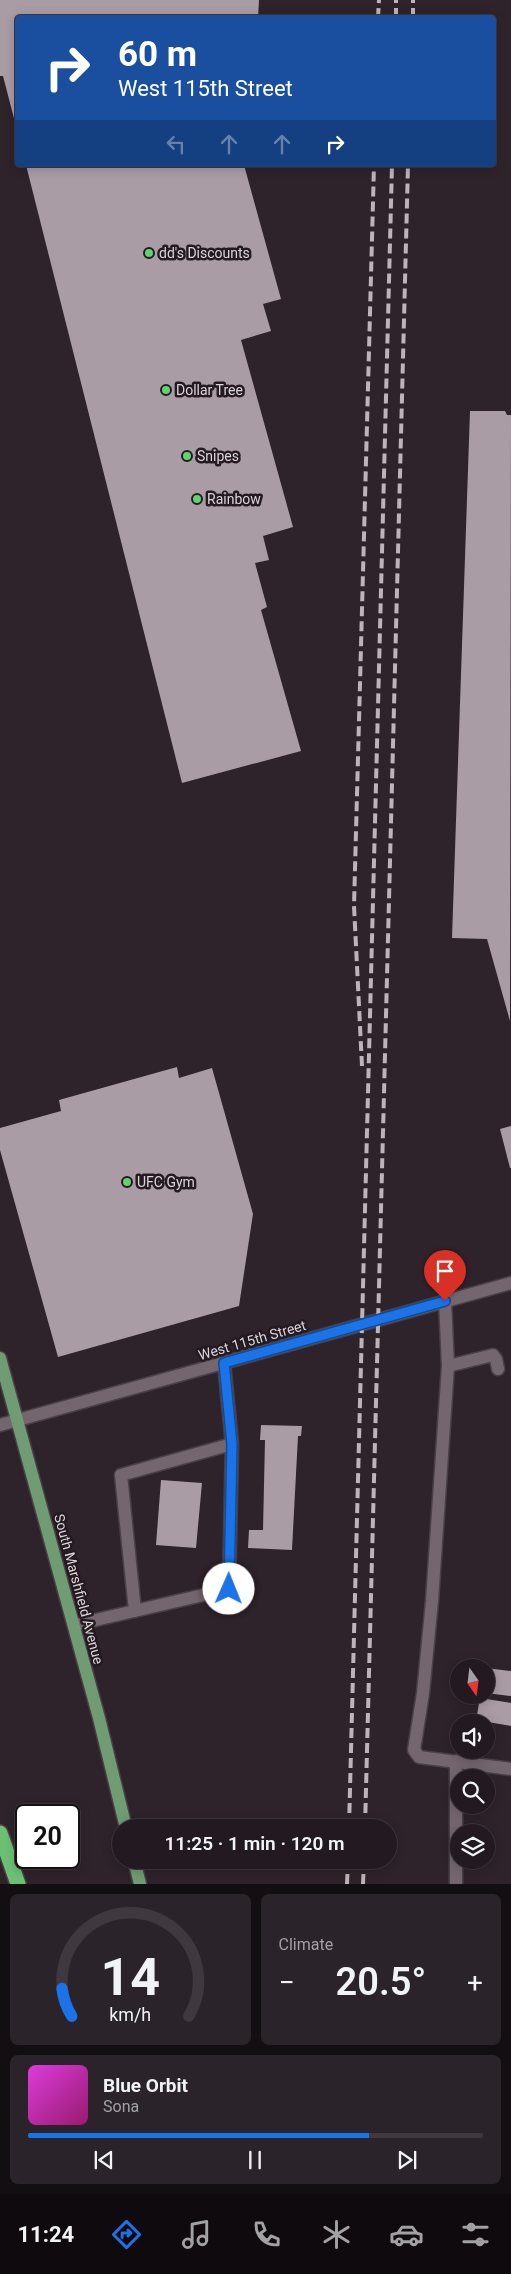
<!DOCTYPE html>
<html lang="en">
<head>
<meta charset="utf-8">
<style>
	:root { --surface:#221a20; --page:#2a2329; --text:#f1f3f6; --muted:#a2a1a5; --line:#3f383e; --accent:#1a73e8 }
	body { margin:0; font-family:Roboto,sans-serif; background:var(--page); color:var(--text); height:100vh; display:flex; flex-direction:column; font-size:19px; white-space:nowrap }
	* { box-sizing:border-box; margin:0 }
	p { font-size:16px; color:var(--muted) }
	.icon { flex:none; width:28px; height:28px; fill:none; stroke:currentColor; stroke-width:2; stroke-linecap:round; stroke-linejoin:round }
	.map { position:relative; height:1884px; overflow:hidden }
	.details { display:flex; flex-direction:column; gap:10px; padding:10px; background:#130e12; flex:1 }
	.details>* { flex:none }
	.guide { position:absolute; left:15px; top:15px; width:481px; height:152px; border-radius:5px; box-shadow:0 2px 12px #0003,0 0 0 1px var(--line); background:#1a4fa0; color:#fff; overflow:hidden }
	.needle { width:32px; rotate:166deg }
	.tools { position:absolute; left:450px; top:1659px; display:grid; gap:10px }
	.tools a { display:grid; place-items:center; width:45px; height:45px; border-radius:50%; background:var(--surface); box-shadow:0 2px 12px #0003,0 0 0 1px var(--line); font-size:25px }
	.speed { position:absolute; left:15px; top:1804px; display:flex; gap:10px; font-size:25px; font-weight:700; text-align:center }
	.speed>* { display:grid; place-content:center; width:65px; height:65px; border-radius:50%; background:var(--surface); box-shadow:0 2px 12px #0003,0 0 0 1px var(--line); line-height:1 }
	.speed .limit { border:2px solid #111; border-radius:8px; background:#fff; color:#111 }
	.pin { position:absolute; display:grid; place-items:center; width:42px; height:42px; color:#fff; margin:-51px -21px; border-radius:50% 50% 50% 0; rotate:-45deg; box-shadow:0 0 5px #0007 }
	.pin .icon { rotate:45deg }
	.me { position:absolute; width:55px; margin:-28px; rotate:1deg; stroke-linejoin:round; filter:drop-shadow(0 0 4px #0008) }
	.turn { display:flex; align-items:center; gap:18px; height:105px; padding:0 20px; font-size:22px }
	.turn .icon { width:65px; height:65px; stroke-width:2.5 }
	.turn b { display:block; font-size:35px; line-height:42px }
	.lanes { display:flex; align-items:center; height:48px; padding:0 20px; background:#0003; justify-content:center; gap:25px; direction:ltr }
	.lanes .off { opacity:.35 }
	.big { font-size:38px; font-weight:600; line-height:1.1 }
	.details .card { flex:1; display:flex; flex-direction:column; justify-content:center; gap:8px; min-width:0; padding:0 18px; border-radius:8px; background:var(--page) }
	.details .dial { align-items:center; gap:0 }
	.dial svg { height:130px; overflow:visible; fill:none; stroke:var(--line); stroke-width:7; stroke-linecap:round; text-anchor:middle }
	.dial text { fill:var(--text); stroke:none }
	.song { display:flex; align-items:center; gap:15px }
	.cover { width:60px; height:60px; border-radius:8px; background:linear-gradient(135deg,hsl(300 70% 55%),hsl(320 70% 35%)) }
	.played { height:5px; border-radius:2px; background:linear-gradient(90deg,var(--accent) 75%,var(--line) 75%) }
	.keys { display:flex; justify-content:space-around; direction:ltr }
	.heat { display:flex; justify-content:space-between; align-items:center; font-size:28px; direction:ltr }
	.details .tiles { flex:1; display:grid; gap:10px; grid-template-columns:1fr 1fr }
	.card:last-child { grid-column:span 2 }
	.trip { position:absolute; left:112px; top:1819px; width:285px; height:50px; border-radius:25px; background:var(--surface); box-shadow:0 2px 12px #0003,0 0 0 1px var(--line); font-weight:600; line-height:50px; text-align:center }
	.menu { display:flex; height:80px; justify-content:space-around; align-items:center; background:#0e0a0d; color:var(--muted) }
	.menu .icon { width:35px; height:35px }
	.menu .selected { color:var(--accent) }
	.menu b { font-size:22px; color:var(--text) }
	.map>svg:first-child { display:block }
	.building { fill:#aa9ca5 }
	.lines { fill:none; stroke-linecap:round; stroke-linejoin:round }
	.minor-casing { stroke:#494046; stroke-width:15 }
	.major-casing { stroke:#494046; stroke-width:15 }
	.highway-casing { stroke:#494046; stroke-width:18 }
	.minor { stroke:#73666f; stroke-width:12 }
	.major { stroke:#6f9c72; stroke-width:12 }
	.highway { stroke:#6cc074; stroke-width:15 }
	.rail { stroke:#bcb4b9; stroke-width:4; stroke-dasharray:10 5; stroke-linecap:butt }
	.route-casing { stroke:#114b97; stroke-width:12 }
	.route { stroke:#1a73e8; stroke-width:9 }
	.poi-dot { fill:#5cd56d; stroke:#241a21; stroke-width:2 }
	.labels { text-anchor:middle; stroke-width:5; stroke-linejoin:round; paint-order:stroke }
	.poi-label { font-size:14px; fill:#dcd4d9; stroke:#241a21; text-anchor:start }
	.street-label { font-size:14px; fill:#dcd4d9; stroke:#241a21 }
</style>
</head>
<body>
<div class="map">
<svg width="511" height="1884" viewBox="0 0 511 1884">
	<rect width="100%" height="100%" fill="#2e232a"/>
	<path class="building" d="M0,0H259L258,18H18L17,130L3,76H0Z
		M26,165H244L281,299L263,304L271,331L241,340L293,527L263,536L269,560L255,563L267,607L261,610L301,751L182,783Z
		M470,411H505L507,415H511L510,1021L487,939L452,938Z
		M177,1067L179,1078L212,1068L253,1214L239,1306L58,1357L0,1150V1128L61,1111L59,1100Z
		M511,1126V1168H510L500,1129Z
		M261,1425L302,1426L301,1436H298L292,1550L248,1548L249,1530H263L265,1440H260Z
		M161,1480L202,1483L196,1548L156,1545Z
		M486,1668L511,1671V1696L486,1693Z
		M480,1698L511,1703V1726L476,1720Z"/>
	<g class="lines">
		<defs>
			<path id="minor" d="M445,1301L448,1366L432,1601L423,1693L414,1750L419,1757L511,1769
				M448,1366L493,1355L496,1359L498,1369
				M0,1425L511,1283
				M135,1611L121,1475L232,1444
				M74,1625L229,1589L232,1444L224,1363
				M456,1884V1761"/>
			<path id="major" d="M0,1358L99,1718L126,1828
				M134,1860L140,1884"/>
			<path id="highway" d="M0,1833L18,1884"/>
		</defs>
		<use href="#minor" class="minor-casing"/>
		<use href="#major" class="major-casing"/>
		<use href="#highway" class="highway-casing"/>
		<use href="#minor" class="minor"/>
		<use href="#major" class="major"/>
		<use href="#highway" class="highway"/>
		<path class="rail" d="M378,18L379,0
			M396,18V0
			M413,18V0
			M362,1066L354,906L374,165
			M349,1828L392,165
			M365,1828L408,165
			M347,1884L348,1860
			M363,1884L364,1860"/>
	</g>
	<g class="lines">
		<defs>
			<path id="route" d="M229,1589L232,1444L224,1363L445,1301"/>
		</defs>
		<use href="#route" class="route-casing"/>
		<use href="#route" class="route"/>
	</g>
	<g class="poi-dot">
		<circle cx="149" cy="253" r="5"/>
		<circle cx="166" cy="390" r="5"/>
		<circle cx="187" cy="456" r="5"/>
		<circle cx="197" cy="499" r="5"/>
		<circle cx="127" cy="1182" r="5"/>
	</g>
	<g class="labels">
		<g class="poi-label">
			<text x="159" y="258">dd's Discounts</text>
			<text x="176" y="395">Dollar Tree</text>
			<text x="197" y="461">Snipes</text>
			<text x="207" y="504">Rainbow</text>
			<text x="137" y="1187">UFC Gym</text>
		</g>
		<g class="street-label">
			<text transform="translate(252 1340) rotate(-16)" y="5">West 115th Street</text>
			<text transform="translate(79 1589) rotate(75)" y="5">South Marshfield Avenue</text>
		</g>
	</g>
</svg>
<div class="tools">
<a><svg class="needle" viewBox="-14 -14 28 28"><path d="M0-13l5 13h-10z" fill="#e53935"/><path d="M0 13l5-13h-10z" fill="#a2a1a5"/></svg></a>
<a><svg class="icon" aria-label="sound" viewBox="0 0 24 24"><path d="M4 9h4l5-4v14l-5-4H4zM17 9q2 3 0 6"/></svg></a>
<a><svg class="icon" aria-label="search" viewBox="0 0 24 24"><circle cx="10" cy="10" r="6"/><path d="M15 15l6 6"/></svg></a>
<a><svg class="icon" aria-label="layers" viewBox="0 0 24 24"><path d="M12 4l9 5-9 5-9-5zM3 14l9 5 9-5"/></svg></a>
</div>
<div class="speed"><div class="limit">20</div></div>
<div class="pin" style="left:445px;top:1301px;background:#d93025"><svg class="icon" aria-label="arrive" viewBox="0 0 24 24"><path d="M6 21V4h12l-3 4 3 4H6"/></svg></div>
<svg class="me" style="left:229px;top:1589px" viewBox="-20 -20 40 40"><circle r="19" fill="#fff"/><path d="M0-13L10 11 0 6-10 11z" fill="#1a73e8"/></svg>
<div class="trip">11:25 · 1 min · 120 m</div>
<div class="guide">
<div class="turn"><svg class="icon" aria-label="right" viewBox="0 0 24 24"><path d="M7 20v-9h11M14 6l5 5-5 5"/></svg><div><b>60 m</b>West 115th Street</div></div>
<div class="lanes"><svg class="icon off" aria-label="left" viewBox="0 0 24 24"><path d="M17 20v-9H6M10 6l-5 5 5 5"/></svg><svg class="icon off" aria-label="ahead" viewBox="0 0 24 24"><path d="M12 20V5M6 11l6-6 6 6"/></svg><svg class="icon off" aria-label="ahead" viewBox="0 0 24 24"><path d="M12 20V5M6 11l6-6 6 6"/></svg><svg class="icon" aria-label="right" viewBox="0 0 24 24"><path d="M7 20v-9h11M14 6l5 5-5 5"/></svg></div>
</div>
</div>
<section class="details">
<div class="tiles">
<div class="card dial"><svg viewBox="0 0 100 80">
<path d="M14 69A42 42 0 1 1 86 69"/>
<path d="M14 69A42 42 0 0 1 8 52" stroke="#1a73e8"/>
<text x="50" y="56" font-size="32" font-weight="700">14</text>
<text x="50" y="72" font-size="11">km/h</text>
</svg></div>
<div class="card"><p>Climate</p>
<div class="heat"><a>−</a><b class="big">20.5°</b><a>+</a></div>
</div>
<div class="card">
<div class="song"><i class="cover"></i><div><b>Blue Orbit</b><p>Sona</p></div></div>
<div class="played"></div>
<div class="keys"><svg class="icon" aria-label="previous" viewBox="0 0 24 24"><path d="M18 5L8 12l10 7zM5 5v14"/></svg><svg class="icon" aria-label="pause" viewBox="0 0 24 24"><path d="M8 5v14M16 5v14"/></svg><svg class="icon" aria-label="next" viewBox="0 0 24 24"><path d="M6 5l10 7-10 7zM19 5v14"/></svg></div>
</div>
</div>
</section>
<nav class="menu">
<b>11:24</b>
<svg class="icon selected" aria-label="directions" viewBox="0 0 24 24"><path d="M12 3l9 9-9 9-9-9zM9 14v-3h6M13 9l2 2-2 2"/></svg>
<svg class="icon" aria-label="music" viewBox="0 0 24 24"><path d="M9 18V5l10-2v13"/><circle cx="6" cy="18" r="3"/><circle cx="16" cy="16" r="3"/></svg>
<svg class="icon" aria-label="phone" viewBox="0 0 24 24"><path d="M5 4h4l2 5-3 2q2 4 5 5l2-3 5 2v4C11 20 4 13 5 4z"/></svg>
<svg class="icon" aria-label="climate" viewBox="0 0 24 24"><path d="M12 3v18M4 7l16 10M4 17L20 7"/></svg>
<svg class="icon" aria-label="car" viewBox="0 0 24 24"><path d="M5 17H2v-5l4-1 3-4h7l3 4 3 1v5h-3M9 17h6M6 11h13"/><circle cx="7" cy="17" r="2"/><circle cx="17" cy="17" r="2"/></svg>
<svg class="icon" aria-label="filters" viewBox="0 0 24 24"><path d="M4 7h16M4 17h16"/><circle cx="9" cy="7" r="2"/><circle cx="15" cy="17" r="2"/></svg>
</nav>
</body>
</html>
